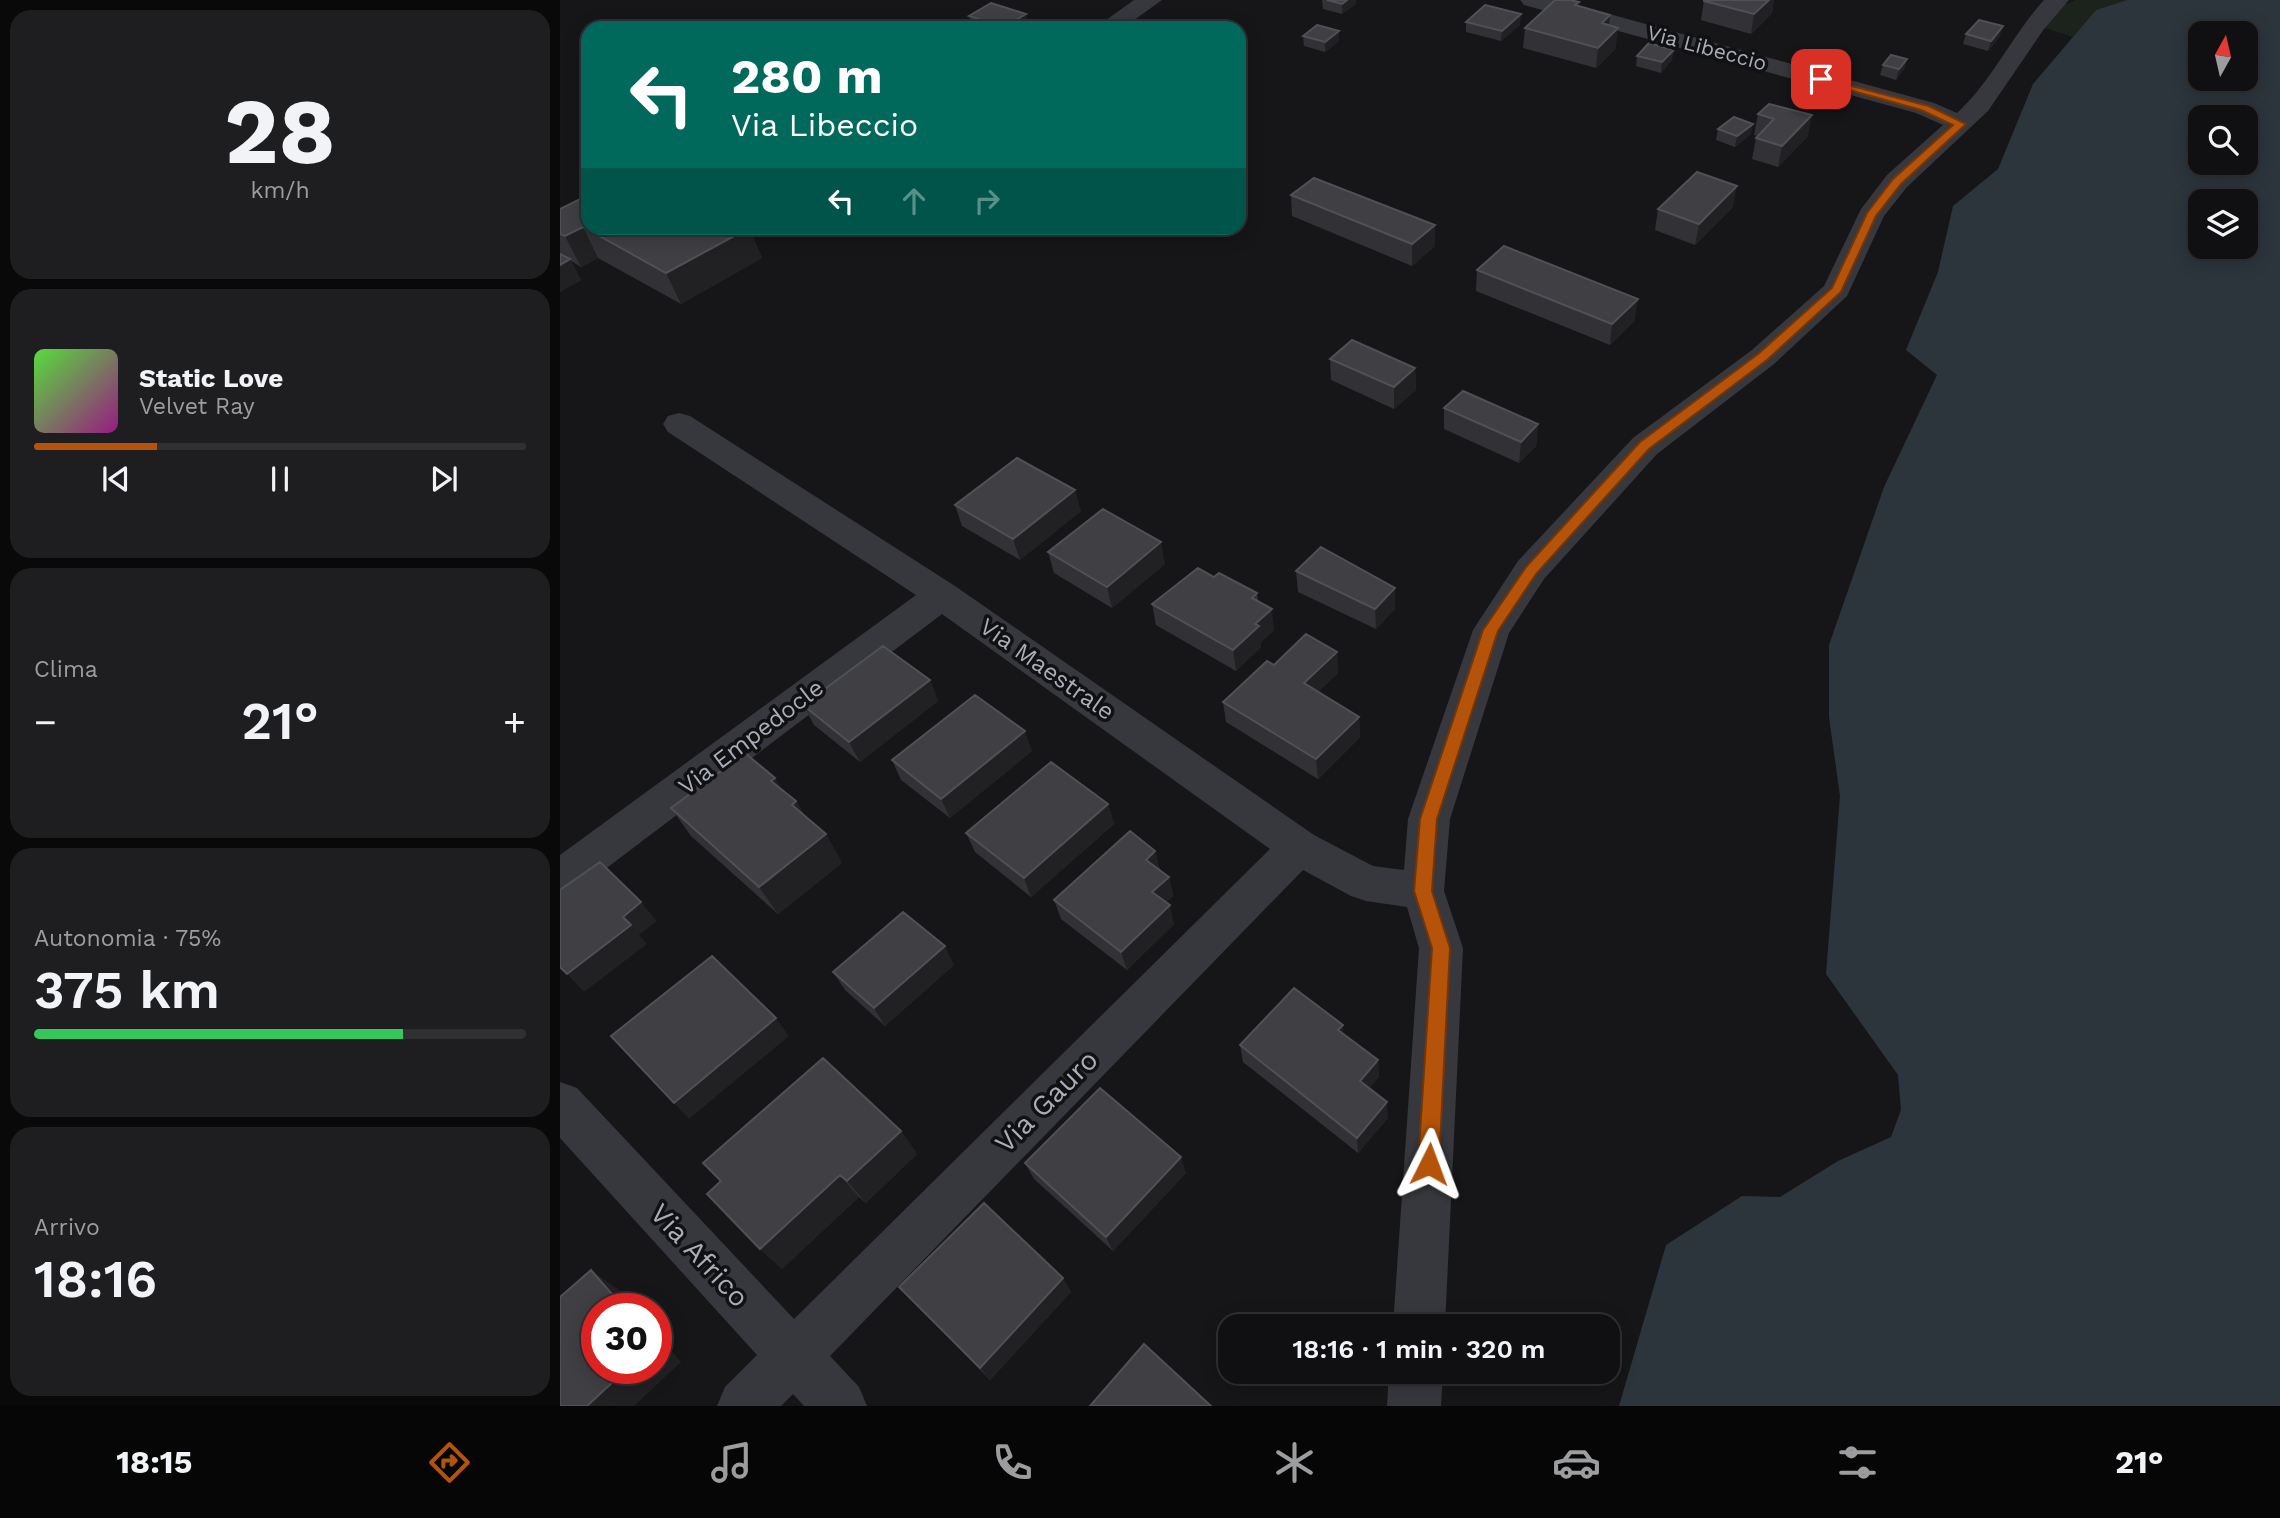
<!DOCTYPE html>
<html lang="it">
<head>
<meta charset="utf-8">
<style>
	:root { --surface:#101012; --page:#1e1e20; --text:#f1f3f6; --muted:#9c9d9f; --line:#303032; --accent:#b45309 }
	body { margin:0; font-family:"Work Sans",sans-serif; background:var(--page); color:var(--text); height:100vh; display:flex; flex-direction:column; font-size:26px; white-space:nowrap }
	* { box-sizing:border-box; margin:0 }
	p { font-size:23px; color:var(--muted) }
	.icon { flex:none; width:38px; height:38px; fill:none; stroke:currentColor; stroke-width:2; stroke-linecap:round; stroke-linejoin:round }
	.map { position:relative; flex:1; overflow:hidden }
	.details { display:flex; flex-direction:column; gap:10px; padding:10px; background:#09090a; width:560px }
	.details>* { flex:none }
	.guide { position:absolute; left:21px; top:21px; width:665px; height:214px; border-radius:21px; box-shadow:0 4px 18px #0003,0 0 0 2px var(--line); background:#00695c; color:#fff; overflow:hidden }
	.needle { width:46px; rotate:8deg }
	.fabs { position:absolute; left:1628px; top:21px; display:grid; gap:14px }
	.fabs a { display:grid; place-items:center; width:70px; height:70px; border-radius:14px; background:var(--surface); box-shadow:0 4px 18px #0003,0 0 0 2px var(--line); font-size:35px }
	.speed { position:absolute; left:21px; top:1293px; display:flex; gap:14px; font-size:35px; font-weight:700; text-align:center }
	.speed>* { display:grid; place-content:center; width:91px; height:91px; border-radius:50%; background:var(--surface); box-shadow:0 4px 18px #0003,0 0 0 2px var(--line); line-height:1 }
	.speed .limit { border:10px solid #d22; background:#fff; color:#111 }
	.pin { position:absolute; display:grid; place-items:center; width:60px; height:60px; color:#fff; margin:-30px; border-radius:14px; box-shadow:0 4px 10px #0006 }
	.me { position:absolute; width:77px; margin:-38px; rotate:3deg; stroke-linejoin:round; filter:drop-shadow(0 0 5px #0008) }
	.turn { display:flex; align-items:center; gap:24px; height:147px; padding:0 35px; font-size:32px }
	.turn .icon { width:91px; height:91px; stroke-width:2.5 }
	.turn b { display:block; font-size:49px; line-height:60px }
	.lanes { display:flex; align-items:center; height:66px; padding:0 35px; background:#0003; justify-content:center; gap:35px; direction:ltr }
	.lanes .off { opacity:.35 }
	.big { font-size:52px; font-weight:600; line-height:1.1 }
	.details .card { flex:1; display:flex; flex-direction:column; justify-content:center; gap:10px; min-width:0; padding:0 24px; border-radius:21px; background:var(--page) }
	.details .dial { align-items:center; gap:0 }
	.dial b { font-size:91px; line-height:1 }
	.song { display:flex; align-items:center; gap:21px }
	.cover { width:84px; height:84px; border-radius:10px; background:linear-gradient(135deg,hsl(110 70% 55%),hsl(310 70% 35%)) }
	.played { height:7px; border-radius:4px; background:linear-gradient(90deg,var(--accent) 25%,var(--line) 25%) }
	.keys { display:flex; justify-content:space-around; direction:ltr }
	.heat { display:flex; justify-content:space-between; align-items:center; font-size:38px; direction:ltr }
	.charge { height:10px; border-radius:5px; background:linear-gradient(90deg,#34c759 75%,var(--line) 0) }
	.trip { position:absolute; left:658px; top:1314px; width:402px; height:70px; border-radius:21px; background:var(--surface); box-shadow:0 4px 18px #0003,0 0 0 2px var(--line); font-weight:600; line-height:70px; text-align:center }
	.menu { display:flex; height:112px; justify-content:space-around; align-items:center; background:#060607; color:var(--muted) }
	.menu .icon { width:49px; height:49px }
	.menu .on { color:var(--accent) }
	.menu b { font-size:32px; color:var(--text) }
	main { display:flex; flex:1; min-height:0 }
	.map>svg:first-child { display:block }
	.green { fill:#1c231d }
	.water { fill:#2c353c; fill-rule:evenodd }
	.lines { fill:none; stroke-linecap:round; stroke-linejoin:round }
	.minor { fill:#37383d; fill-rule:evenodd }
	.wall { fill:#323236 }
	.shaded-wall { fill:#212124 }
	.building { fill:#3f3f44; stroke:#4f5156; stroke-width:2 }
	.route { fill:#b45309; stroke:#753606; stroke-width:2 }
	.labels { text-anchor:middle; stroke-width:7; stroke-linejoin:round; paint-order:stroke }
	.far-street-label { font-size:21px; fill:#a8adb8; stroke:#111113 }
	.street-label { font-size:24px; fill:#a8adb8; stroke:#111113 }
	.near-street-label { font-size:28px; fill:#a8adb8; stroke:#111113 }
</style>
</head>
<body>
<main>
<section class="details">
<div class="card dial"><b>28</b><p>km/h</p></div>
<div class="card">
<div class="song"><i class="cover"></i><div><b>Static Love</b><p>Velvet Ray</p></div></div>
<div class="played"></div>
<div class="keys"><svg class="icon" aria-label="previous" viewBox="0 0 24 24"><path d="M18 5L8 12l10 7zM5 5v14"/></svg><svg class="icon" aria-label="pause" viewBox="0 0 24 24"><path d="M8 5v14M16 5v14"/></svg><svg class="icon" aria-label="next" viewBox="0 0 24 24"><path d="M6 5l10 7-10 7zM19 5v14"/></svg></div>
</div>
<div class="card"><p>Clima</p>
<div class="heat"><a>−</a><b class="big">21°</b><a>+</a></div>
</div>
<div class="card"><p>Autonomia · 75%</p><b class="big">375 km</b><div class="charge"></div></div>
<div class="card"><p>Arrivo</p><b class="big">18:16</b></div>
</section>
<div class="map">
<svg width="1720" height="1406" viewBox="0 0 1720 1406">
	<rect width="100%" height="100%" fill="#161618"/>
	<path class="green" d="M1516,0H1567L1536,10L1513,37L1482,27L1502,6Z"/>
	<path class="water" d="M1567,0H1720V1406H1059L1106,1245L1182,1196L1220,1197L1278,1161L1331,1137L1341,1110L1338,1075L1266,974L1280,796L1269,717V645L1324,487L1377,375L1346,350L1378,272L1393,206L1438,169L1473,84L1536,10ZM1640,33H1685V79H1640ZM1640,117H1685V163H1640ZM1640,201H1685V247H1640Z"/>
	<g class="lines">
		<path class="minor" d="M574,0H602L563,28H535Z
			M960,0H998L1374,103L1397,113C1432,81 1452,35 1484,0H1509L1484,29L1428,111L1347,187L1324,216L1287,296L1214,364L1097,454L984,579L949,633L890,819L884,891L903,948L885,1326H833L859,948L847,907L806,901L791,896L743,870L270,1356L299,1387L307,1406H244L233,1394L221,1406H157L165,1387L197,1355L0,1138V1082L17,1088L234,1319L710,849L382,614L15,892L0,897V855L356,595L108,432L103,424L108,416L119,413L130,416L395,586L754,835L813,866L844,870L848,819L913,630L958,561L1073,438L1192,350L1264,286L1301,209L1327,175L1383,125L1356,113L964,5Z
			M829,1372H883L881,1406H827Z"/>
	</g>
	<path class="wall" d="M762,0H796V4L782,14L763,9Z
		M1144,0H1214L1212,13L1191,34L1141,20Z
		M1019,2L1018,6L1050,15L1049,25L1056,48L1036,68L963,48L965,28Z
		M409,16L468,24L462,28H418L412,26Z
		M906,22L960,25L941,41L906,32Z
		M779,31V41L765,52L744,46L743,36Z
		M1406,34L1440,36L1428,51L1403,44Z
		M1077,56L1112,60L1101,73L1076,66Z
		M1347,59L1344,69L1336,80L1320,75L1323,65Z
		M1209,104L1248,136L1218,167L1192,159L1196,138L1198,136L1194,135L1198,114Z
		M1158,129L1191,134L1175,147L1156,140Z
		M731,195L875,225V246L852,266L732,216Z
		M1173,207L1135,245L1095,230L1098,209Z
		M0,209L189,228L202,258L121,304L38,258L21,267L11,261L21,280L0,292Z
		M917,270L1075,320L1050,345L916,291Z
		M770,359L855,368L856,390L834,409L771,380Z
		M884,408L978,424L976,446L959,463L884,429Z
		M395,505L521,511L460,560L402,526Z
		M488,552L605,564L552,608L494,573Z
		M736,571L835,588V609L816,629L738,592Z
		M654,577L697,593L698,601L714,630L701,642V647L676,671L596,625L592,604Z
		M777,652L778,673L758,692L799,717L800,737L758,779L666,722L663,702L714,665Z
		M370,680L378,701L300,762L254,725L243,705Z
		M472,751L390,818L341,780L332,760Z
		M215,778L222,790L236,801L245,816L266,834L282,863L218,914L131,836L111,808Z
		M548,804L554,824L471,897L415,852L406,833Z
		M595,851L600,870L609,877L613,896L606,902L614,924L567,970L501,919L494,900Z
		M394,965L325,1026L285,990L273,972Z
		M784,1035L818,1060L819,1077L809,1088L828,1118L798,1153L683,1062L680,1045Z
		M341,1131L357,1154L306,1203L299,1197L222,1269L200,1249L161,1181Z
		M465,1163L626,1173L553,1251L474,1179Z
		M503,1278L511,1292L430,1380L339,1287Z"/>
	<path class="shaded-wall" d="M787,0H796V4L782,14V4Z
		M1209,0H1214L1212,13L1191,34L1194,14Z
		M466,14L468,24L462,28H444Z
		M961,14L960,25L941,41L942,31Z
		M1050,15L1048,35L1042,23Z
		M1443,26L1440,36L1428,51L1431,41Z
		M1058,28L1056,48L1036,68L1038,48Z
		M779,31V41L765,52V42Z
		M1114,50L1112,60L1101,73L1102,62Z
		M1347,59L1344,69L1336,80L1339,69Z
		M1252,115L1248,136L1218,167L1222,146Z
		M1193,124L1191,134L1175,147L1177,136Z
		M679,133L682,154L679,156Z
		M1177,186L1173,207L1135,245L1139,224Z
		M875,225V246L852,266V244Z
		M23,227L38,258L21,267L5,236Z
		M189,228L202,258L121,304L106,273Z
		M10,259L21,280L0,292V265Z
		M1078,299L1075,320L1050,345L1052,324Z
		M855,368L856,390L834,409V387Z
		M978,424L976,446L959,463L961,442Z
		M515,490L521,511L460,560L453,539Z
		M601,542L605,564L552,608L547,587Z
		M835,588V609L816,629L815,609Z
		M712,609L714,630L701,642V647L676,671L673,650L695,624Z
		M777,652L778,673L746,704L744,683Z
		M370,680L378,701L300,762L289,742Z
		M799,717L800,737L758,779L756,759Z
		M465,731L472,751L390,818L381,799Z
		M215,778L232,807L211,781Z
		M236,801L253,830L232,805Z
		M548,804L554,824L471,897L464,878Z
		M266,834L282,863L218,914L199,887Z
		M595,851L600,870L591,879L586,860Z
		M609,877L613,896L597,911L592,892Z
		M81,902L97,921L79,935L87,944L24,992L7,974L63,917Z
		M610,905L614,924L567,970L561,952Z
		M385,946L394,965L325,1026L314,1008Z
		M216,1018L229,1036L129,1119L114,1103Z
		M783,1025L784,1042L778,1030Z
		M818,1060L819,1077L801,1097L800,1081Z
		M827,1102L828,1118L798,1153L797,1138Z
		M341,1131L357,1154L306,1203L287,1181Z
		M621,1157L626,1173L553,1251L546,1237Z
		M280,1175L299,1197L222,1269L200,1249Z
		M31,1270L59,1290L76,1309H65Z
		M503,1278L511,1292L430,1380L420,1368Z
		M96,1333L121,1362L74,1406H27L68,1368H96Z"/>
	<path class="building" d="M767,0H787L782,4Z
		M995,0H1010L1019,2L1015,5L1050,15L1042,23L1058,28L1038,48L965,28Z
		M1144,0H1209L1194,14L1144,1Z
		M431,3L466,14L444,27L409,16Z
		M925,5L961,14L942,31L906,22Z
		M1419,20L1443,26L1431,41L1406,34Z
		M757,25L779,31L765,42L743,36Z
		M1089,43L1114,50L1102,62L1077,56Z
		M1331,55L1347,59L1339,69L1323,65Z
		M1209,104L1252,115L1222,146L1196,138L1214,119L1198,114Z
		M1174,117L1193,124L1177,136L1158,129Z
		M1137,172L1177,186L1139,224L1098,209Z
		M754,178L875,225L852,244L731,195Z
		M28,195V228H189L106,273L23,227L5,236L0,234V209Z
		M944,246L1078,299L1052,324L917,270Z
		M0,254L10,259L0,265Z
		M792,340L855,368L834,387L770,359Z
		M903,391L978,424L961,442L884,408Z
		M457,458L515,490L453,539L395,505Z
		M543,509L601,542L547,587L488,552Z
		M761,547L835,588L815,609L736,571Z
		M638,568L654,577L659,573L697,593L692,598L712,609L695,624L699,626L673,650L592,604Z
		M746,634L777,652L744,683L799,717L756,759L663,702L707,661L714,665Z
		M323,646L370,680L289,742L243,705Z
		M415,695L465,731L381,799L332,760Z
		M185,753L215,778L211,781L236,801L232,805L266,834L199,887L111,808Z
		M491,762L548,804L464,878L406,833Z
		M570,831L595,851L586,860L609,877L592,892L610,905L561,952L494,900Z
		M40,862L81,902L63,917L71,925L7,974L0,967V890Z
		M343,912L385,946L314,1008L273,972Z
		M152,956L216,1018L114,1103L51,1036Z
		M734,988L783,1025L778,1030L818,1060L800,1081L827,1102L797,1138L680,1045Z
		M263,1058L341,1131L287,1181L280,1175L200,1249L147,1194L161,1181L143,1163Z
		M540,1088L621,1157L546,1237L465,1163Z
		M424,1203L503,1278L420,1368L339,1287Z
		M31,1270L65,1309H37V1368H68L27,1406H0V1297Z
		M584,1344L651,1406H530Z"/>
	<path class="route" d="M1257,77L1369,106L1406,124L1341,184L1316,216L1281,292L1207,360L1089,449L976,574L938,631L877,819L872,891L890,948L879,1164L876,1171L869,1174L861,1171L858,1164L872,948L854,891L860,819L923,630L966,567L1080,442L1198,354L1272,288L1307,213L1333,179L1393,125L1361,110L1257,81Z"/>
	<g class="labels">
		<g class="far-street-label">
			<text transform="translate(1147 48) rotate(15)" y="7">Via Libeccio</text>
		</g>
		<g class="street-label">
			<text transform="translate(487 669) rotate(35)" y="8">Via Maestrale</text>
			<text transform="translate(191 737) rotate(-37)" y="8">Via Empedocle</text>
		</g>
		<g class="near-street-label">
			<text transform="translate(486 1101) rotate(-45)" y="10">Via Gauro</text>
			<text transform="translate(140 1255) rotate(47)" y="10">Via Africo</text>
		</g>
	</g>
</svg>
<div class="fabs">
<a><svg class="needle" viewBox="-14 -14 28 28"><path d="M0-13l5 13h-10z" fill="#e53935"/><path d="M0 13l5-13h-10z" fill="#9c9d9f"/></svg></a>
<a><svg class="icon" aria-label="search" viewBox="0 0 24 24"><circle cx="10" cy="10" r="6"/><path d="M15 15l6 6"/></svg></a>
<a><svg class="icon" aria-label="layers" viewBox="0 0 24 24"><path d="M12 4l9 5-9 5-9-5zM3 14l9 5 9-5"/></svg></a>
</div>
<div class="speed"><div class="limit">30</div></div>
<div class="pin" style="left:1261px;top:79px;background:#d93025"><svg class="icon" aria-label="arrive" viewBox="0 0 24 24"><path d="M6 21V4h12l-3 4 3 4H6"/></svg></div>
<svg class="me" style="left:869px;top:1164px" viewBox="-20 -20 40 40"><path d="M0-17L14 15 0 8-14 15z" fill="#b45309" stroke="#fff" stroke-width="4"/></svg>
<div class="trip">18:16 · 1 min · 320 m</div>
<div class="guide">
<div class="turn"><svg class="icon" aria-label="left" viewBox="0 0 24 24"><path d="M17 20v-9H6M10 6l-5 5 5 5"/></svg><div><b>280 m</b>Via Libeccio</div></div>
<div class="lanes"><svg class="icon" aria-label="left" viewBox="0 0 24 24"><path d="M17 20v-9H6M10 6l-5 5 5 5"/></svg><svg class="icon off" aria-label="ahead" viewBox="0 0 24 24"><path d="M12 20V5M6 11l6-6 6 6"/></svg><svg class="icon off" aria-label="right" viewBox="0 0 24 24"><path d="M7 20v-9h11M14 6l5 5-5 5"/></svg></div>
</div>
</div>
</main>
<nav class="menu">
<b>18:15</b>
<svg class="icon on" aria-label="directions" viewBox="0 0 24 24"><path d="M12 3l9 9-9 9-9-9zM9 14v-3h6M13 9l2 2-2 2"/></svg>
<svg class="icon" aria-label="music" viewBox="0 0 24 24"><path d="M9 18V5l10-2v13"/><circle cx="6" cy="18" r="3"/><circle cx="16" cy="16" r="3"/></svg>
<svg class="icon" aria-label="phone" viewBox="0 0 24 24"><path d="M5 4h4l2 5-3 2q2 4 5 5l2-3 5 2v4C11 20 4 13 5 4z"/></svg>
<svg class="icon" aria-label="climate" viewBox="0 0 24 24"><path d="M12 3v18M4 7l16 10M4 17L20 7"/></svg>
<svg class="icon" aria-label="car" viewBox="0 0 24 24"><path d="M5 17H2v-5l4-1 3-4h7l3 4 3 1v5h-3M9 17h6M6 11h13"/><circle cx="7" cy="17" r="2"/><circle cx="17" cy="17" r="2"/></svg>
<svg class="icon" aria-label="filters" viewBox="0 0 24 24"><path d="M4 7h16M4 17h16"/><circle cx="9" cy="7" r="2"/><circle cx="15" cy="17" r="2"/></svg>
<b>21°</b>
</nav>
</body>
</html>
